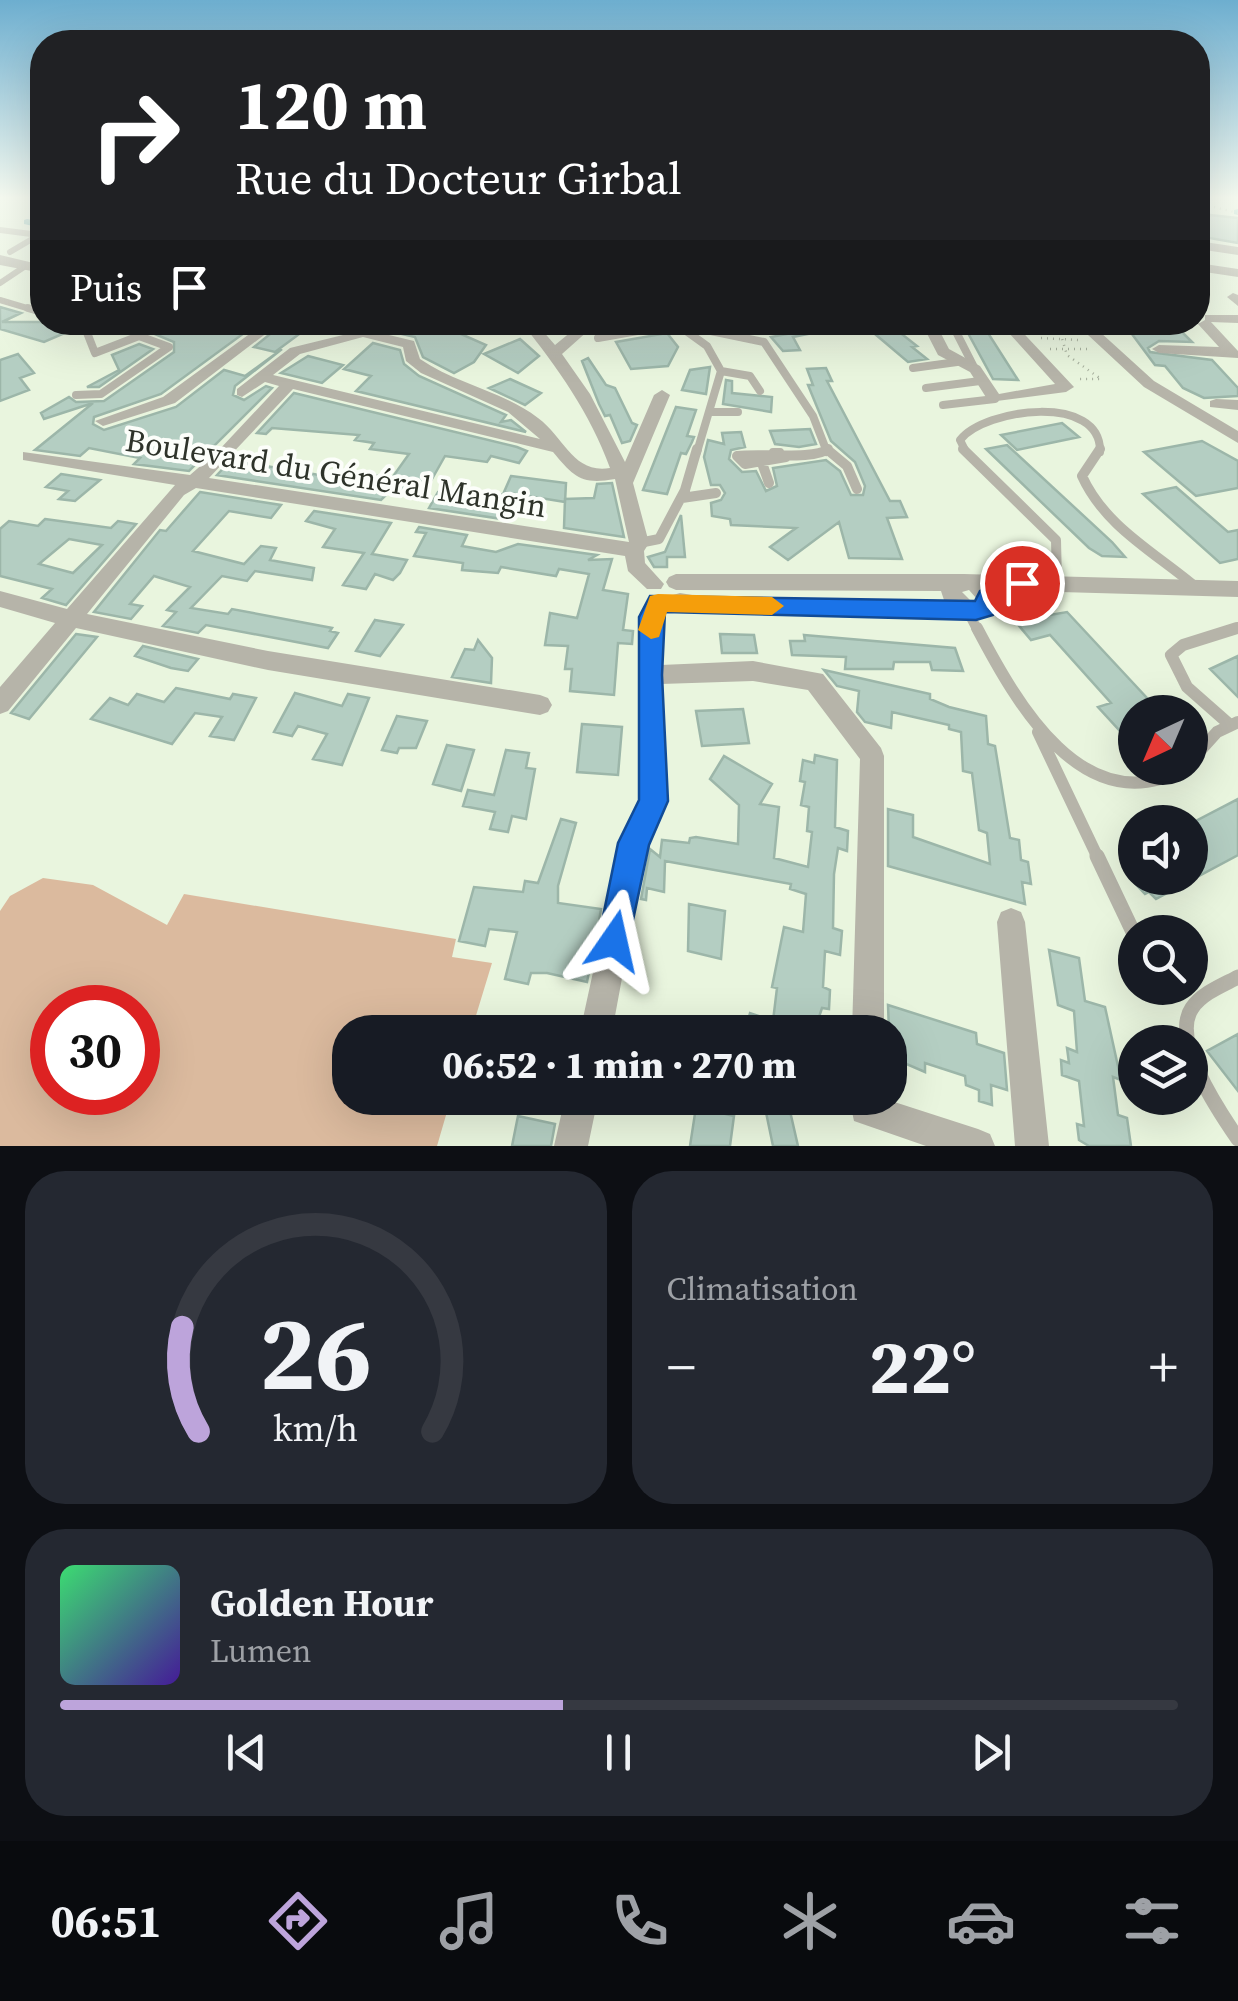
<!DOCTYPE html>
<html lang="fr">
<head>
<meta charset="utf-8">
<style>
	:root { --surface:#171b24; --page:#242831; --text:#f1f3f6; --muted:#9ea1a6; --line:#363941; --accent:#bda4db }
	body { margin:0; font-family:"Source Serif 4",serif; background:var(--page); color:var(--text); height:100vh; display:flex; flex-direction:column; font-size:38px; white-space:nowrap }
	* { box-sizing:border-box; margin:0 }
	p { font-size:32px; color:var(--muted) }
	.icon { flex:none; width:55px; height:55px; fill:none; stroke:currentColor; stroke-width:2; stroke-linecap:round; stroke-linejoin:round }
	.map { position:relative; height:1146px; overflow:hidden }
	.details { display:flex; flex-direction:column; gap:25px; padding:25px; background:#0d0f14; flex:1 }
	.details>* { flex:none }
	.top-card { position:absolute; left:30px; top:30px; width:1180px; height:305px; border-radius:40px; box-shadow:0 10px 40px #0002; background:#202124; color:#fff; overflow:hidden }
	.needle { width:65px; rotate:224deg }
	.controls { position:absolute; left:1118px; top:695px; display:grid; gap:20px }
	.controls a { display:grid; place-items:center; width:90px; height:90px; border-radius:50%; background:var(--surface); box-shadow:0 10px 40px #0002; font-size:50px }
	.speed { position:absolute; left:30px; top:985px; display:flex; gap:20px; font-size:50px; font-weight:700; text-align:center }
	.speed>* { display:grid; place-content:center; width:130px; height:130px; border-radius:50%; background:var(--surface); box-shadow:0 10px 40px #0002; line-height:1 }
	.speed .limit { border:15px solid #d22; background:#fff; color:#111 }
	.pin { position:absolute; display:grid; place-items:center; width:85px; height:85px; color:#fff; margin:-42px; border:5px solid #fff; border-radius:50%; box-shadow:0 2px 10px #0007 }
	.me { position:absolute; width:110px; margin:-55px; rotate:11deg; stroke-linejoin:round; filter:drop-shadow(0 0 8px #0008) }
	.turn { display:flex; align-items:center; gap:35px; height:210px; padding:0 40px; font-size:45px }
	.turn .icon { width:130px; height:130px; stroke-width:2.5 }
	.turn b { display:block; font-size:70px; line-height:85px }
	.then { display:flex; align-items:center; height:95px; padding:0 40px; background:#0003; gap:20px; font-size:38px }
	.big { font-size:75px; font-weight:800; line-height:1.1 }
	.details .card { flex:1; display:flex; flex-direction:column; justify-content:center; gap:15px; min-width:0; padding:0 35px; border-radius:40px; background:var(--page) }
	.details .dial { align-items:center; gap:0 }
	.dial svg { height:260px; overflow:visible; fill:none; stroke:var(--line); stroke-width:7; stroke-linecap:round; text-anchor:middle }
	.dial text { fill:var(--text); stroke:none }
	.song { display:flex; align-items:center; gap:30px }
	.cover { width:120px; height:120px; border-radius:15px; background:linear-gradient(135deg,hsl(140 70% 55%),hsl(260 70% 35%)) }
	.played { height:10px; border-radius:5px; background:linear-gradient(90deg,var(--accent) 45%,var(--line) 45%) }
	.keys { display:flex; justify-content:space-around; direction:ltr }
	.heat { display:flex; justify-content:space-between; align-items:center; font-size:55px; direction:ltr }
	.details .tiles { flex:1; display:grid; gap:25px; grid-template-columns:1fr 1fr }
	.card:last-child { grid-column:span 2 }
	.trip { position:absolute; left:332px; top:1015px; width:575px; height:100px; border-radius:40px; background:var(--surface); box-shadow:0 10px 40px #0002; font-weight:800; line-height:100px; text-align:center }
	.dock { display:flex; height:160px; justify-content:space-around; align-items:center; background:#090b0e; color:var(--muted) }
	.dock .icon { width:70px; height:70px }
	.dock .active { color:var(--accent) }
	.dock b { font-size:45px; color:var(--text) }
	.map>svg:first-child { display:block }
	.green { fill:#dbba9e; fill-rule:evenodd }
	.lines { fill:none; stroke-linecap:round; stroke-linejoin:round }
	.canal { fill:#54a6aa; fill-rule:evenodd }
	.building { fill:#b4cec2; stroke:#9cb6a9; stroke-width:2.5; fill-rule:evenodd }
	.path { stroke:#a4ad9b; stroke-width:2.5; stroke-dasharray:1 5; stroke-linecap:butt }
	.service-far4 { stroke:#b6b4a9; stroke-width:6 }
	.service-far3 { stroke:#b6b4a9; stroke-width:8 }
	.service-far2 { stroke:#b6b4a9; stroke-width:10 }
	.service-far1 { stroke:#b6b4a9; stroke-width:12 }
	.service { stroke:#b6b4a9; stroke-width:15 }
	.minor { fill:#b6b4a9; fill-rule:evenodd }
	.tertiary { fill:#b6b4a9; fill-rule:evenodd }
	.route { fill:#1a73e8; stroke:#114b97; stroke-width:2.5 }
	.slow { fill:#f59e0b }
	.labels { text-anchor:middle; stroke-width:8; stroke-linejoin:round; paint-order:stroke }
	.street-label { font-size:32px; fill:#2e332a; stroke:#fcfefa }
</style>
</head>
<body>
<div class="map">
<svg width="1238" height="1146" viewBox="0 0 1238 1146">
	<rect width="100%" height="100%" fill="#e9f5de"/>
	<path class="green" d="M43,878L93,885L167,925L184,894L456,939L452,957L492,963L471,1032H350V1098H451L437,1146H0V911L10,896ZM52,1008H138V1092H52Z"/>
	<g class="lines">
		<path class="canal" d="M1238,209V215L1234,214V210Z
			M27,219L42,222V228L24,224V220Z"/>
	</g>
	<path class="building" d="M1210,215L1238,218V243L1198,236V223L1207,221Z
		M0,307L21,313L2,322H63L74,329L44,342L0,329Z
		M166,322H259L161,394L94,417L93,424L104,430L176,407L224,370L245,376L282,349L235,386L233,395L244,400L266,386L272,388L189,471L134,464L140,458L89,448L80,456L35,450L93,403L44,419L41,413L69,397L76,402L104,401L174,352V342L150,332Z
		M285,322L310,326L275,352L254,347Z
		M393,322H434L486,345L474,362L454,373L423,357L415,337L385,330Z
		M774,322H831L832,329L793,337L800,350L783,351L771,337L787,334Z
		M962,322H981L1018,380L993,379Z
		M1123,322H1172L1192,342L1159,341L1148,348L1150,352L1212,360L1238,388V396L1204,398L1183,388L1165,366L1155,365Z
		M889,324L917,346L912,347L927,359L908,362L875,334L878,326Z
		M667,333L678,347L668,366L631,369L616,342Z
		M520,339L539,356L518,373L484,354Z
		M373,343L400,350L404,364L419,376L506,415L501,422L511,420L526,432L356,391L371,376L344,369Z
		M139,344L153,349L99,387H87L119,370L112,355Z
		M18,354L34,373L20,378L29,390L0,401V360Z
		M308,356L343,365L322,383L281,373Z
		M588,358L606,385L615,388L632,423L637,425L630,441L622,443L610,415L605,416L599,404L582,361Z
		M710,367L706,394L682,390L690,370Z
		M826,368L832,381H827L890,501H900L907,517L887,518L902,559L849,558L839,522L788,560L770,547L796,528L731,525L730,519L712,516L711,503L721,500L725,493L720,485H711L704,457L708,440L724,444L722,433L741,432L745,447L731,450L729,459L742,472L756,471L766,491L777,486L773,468L826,460L840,471L851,495H863L865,486L855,462L831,441L808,385H813L807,369Z
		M510,379L541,393L525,405L489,388Z
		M726,380L732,381V393L772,397L771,412L723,404Z
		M294,393L517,447L527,451L519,463L491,456L487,462L445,456L423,495L391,490L381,500L217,475L231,460L343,479L354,472L392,478L409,454L370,449L374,443L355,440L359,435L272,428L266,434L257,433Z
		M676,407L696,410L687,436L694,437L692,442L686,454L681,453L667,494L643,490Z
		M1062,423L1079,437L1017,450L1001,435Z
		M810,429L816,444L799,447L775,444L770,431Z
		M1202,441L1238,461V488L1196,496L1144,452Z
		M1007,445L1112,542L1125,557L1102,556L1089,548L986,449Z
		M61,474L100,480L75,501L59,499L68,491L46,487Z
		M511,476L566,483L565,502L504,492Z
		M612,483L624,537L564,528L565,499L594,498L597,484Z
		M1176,487L1228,532L1238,530V559L1220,563L1143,494Z
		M467,489L512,496L502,519L429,508L438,492L464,496Z
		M200,492L281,505L271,518L229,511L193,551L244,564L261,546L276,548L270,560L314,568L312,580L255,571L247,581L222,576L191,608L228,614L232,609L332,628L330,631L338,633L328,648L206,625L198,633L163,626L176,612L167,610L190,587L154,576L130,604L142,606L131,619L94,612L160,530L166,531Z
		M314,511L391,523L372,554L407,560L400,573L393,580L375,574L366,589L343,585L364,553L323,547L335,529L306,521Z
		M681,515L685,557H667V567H654L648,557L665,552Z
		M45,519L111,528L118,521L136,524L66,605L42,598L52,589L0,576V529L9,521L38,526ZM69,539L102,545L73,573L39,564Z
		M419,527L467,535L462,546L496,552L518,544L597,555L588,560L612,559L603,590L628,594L623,630L633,631L632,644L618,643L614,695L570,691L572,669H565L568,646L545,645L550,613L577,618L589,574L559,569L556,576L501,567L498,573L462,570L463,563L414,556L426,533L416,532Z
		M1067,612L1160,712H1135V726L1120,731L1098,707L1111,703L1050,635L1031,640L1015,621Z
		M375,620L403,625L380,656L356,651Z
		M76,634L97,637L29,719L11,713Z
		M720,634L754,635L757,653H722Z
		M804,635L955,648L963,671L932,670L930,662H894L893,669H845L846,657L792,655L790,641H805Z
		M478,640L492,658L491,683L452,677L465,649L474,650Z
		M143,646L198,659L188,671L171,668L135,656Z
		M1238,656V697L1210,669Z
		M824,670L930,694V699L949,707L986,716L988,744L995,746L1010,838L1019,840L1021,860L1028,862L1031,884L1022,882L1025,904L888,866V809L913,815V837L990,864L987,833L979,830L972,773L963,771L961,732L949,729V725L892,712L891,728L865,722L857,712L859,691L837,686Z
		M176,688L230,699L233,694L256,698L234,740L210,736L222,717L195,713L172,744L91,719L110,698L128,705L137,694L164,702Z
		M295,693L342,706L348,694L369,698L342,765L313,759L327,734L298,726L292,736L274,732Z
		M743,709L749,743L702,746L696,711Z
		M397,716L427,721L416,748H399L397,753L382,750Z
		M582,724L622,727L618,775L577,772Z
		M447,745L474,750L461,791L433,784Z
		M506,750L529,753L526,768L535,769L526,819L512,816L508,832L490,829L495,812L463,806L468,790L494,795Z
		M815,755L837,760L835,827L848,831L847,851L838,848L834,874L833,928L842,931L840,955L825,951L823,987L830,990L829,1009L822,1008L814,1032H745L750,1013L773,1021L777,988L772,987L784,927L803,932L806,894L790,889L791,884L665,861L664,892L647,888L646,900L641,899L650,849L660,857L662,840L689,843L690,838L696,837L738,844L739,805L710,779L724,756L772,784L760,804L779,807L774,858L808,867L812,832L807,831L809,807L801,805L805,782L800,781L803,760L814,763Z
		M1238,799V855L1156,899L1149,892L1145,894L1130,878H1190V824Z
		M561,819L576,823L558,886V903L601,909L596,940L576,955L591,962L587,982L547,973H531L528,984L505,979L517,932L489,929L485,946L459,941L474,887L523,892L525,881L538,883Z
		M689,904L725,911L721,959L688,951Z
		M1049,950L1079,958L1085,1001L1105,1007L1121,1080L1113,1077L1118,1115L1127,1118L1131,1146H1089L1079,1140L1077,1124L1084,1126L1079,1081L1062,1075L1061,1060L1069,1063L1067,1048L1077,1052L1074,1011L1058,1005Z
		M888,1005L976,1033L977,1044L1004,1053L1007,1090L991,1085L992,1105L979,1101V1090L966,1085L965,1076L925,1063V1072L890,1057Z
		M1238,1034V1091L1207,1051Z
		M763,1098H787L798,1146H773Z
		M696,1107L734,1116L730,1146H690Z
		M518,1116L555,1124L551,1146H512Z"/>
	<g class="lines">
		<path class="path" d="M1214,207L1238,213
			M1057,322L1067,355L1101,379H1080
			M1041,338L1078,340
			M1050,349H1091"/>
		<path class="service-far4" d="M1198,216H1203
			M0,230L39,235L10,252
			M38,256L42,257
			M0,283L27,265
			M0,300L37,311"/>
		<path class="service-far3" d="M28,308L42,312
			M76,322L84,325L95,353L139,336L169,347L101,394L76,395
			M951,322L975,369
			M682,328L707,346L721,371L697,452
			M718,330L754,322
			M598,338L677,324L764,342L813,416L827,452
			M913,368L957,362
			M721,371L750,376L760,391
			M926,388L980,381
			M943,405L995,399
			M712,412H738
			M773,452H780
			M966,452L960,440C985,408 1102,393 1100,452"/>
		<path class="service-far2" d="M963,449L1056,540L1057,581
			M1100,449L1082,476C1105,527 1156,553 1197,588
			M829,451L847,466L857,489
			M786,457L745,464L737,456C761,453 815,460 828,449
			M762,463L769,483
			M682,498L716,493
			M639,543L659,539L685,490L697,449
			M966,608L978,631
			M1229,631L1238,628"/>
		<path class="service-far1" d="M977,628C1016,702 1084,825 1186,768
			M1229,724L1187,687L1171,655L1183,645L1237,628
			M1038,732L1098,858
			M1190,762L1217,732L1238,722"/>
		<path class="service" d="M1097,856L1135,936
			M1238,977C1223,985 1202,993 1192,1008C1170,1040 1220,1113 1238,1139"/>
		<path class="minor" d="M1198,263L1238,269V277L1198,271Z
			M1233,293L1238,295V306L1227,297Z
			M1205,315H1238V323L1211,322L1238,351V358L1159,353L1152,349L1159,345L1219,347L1198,324L1205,320Z
			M266,322H281L175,403L103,426L95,421L163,397Z
			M309,322H335L414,341L420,359C456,384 503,391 538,418C565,438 573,474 610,468C590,413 558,368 521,322H535L555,345L583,322H598L562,354L590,394L625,462L654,395L662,390L670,395L633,483L649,543L644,551L645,563L664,584L661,589H647L628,571L625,556L196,488L184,495L87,614L268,651L540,695L548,698L552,705L548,712L540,715L268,670L76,628L8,711L0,714V687L55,623L0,607V591L67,609L175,485L29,461L23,460V452L190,475L219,450L279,386L265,382L242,397L237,395V389L290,348L347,334ZM363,337L403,347L406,361L421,373L508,412L540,439L273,375L300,354ZM293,389L553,452C574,477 581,485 615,479L629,542L209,478Z
			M669,322H683L684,324L677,328Z
			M921,322H935L949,349L980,366L999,394L1055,384L999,322H1013L1074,387L1066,392L989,402L970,372L938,355Z
			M1074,322H1089L1154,381L1238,431V443L1144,387Z
			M1216,399L1238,400V410L1210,407V401Z
			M676,574H964L1238,581V597L994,590L998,598L992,614L985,616L704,613L673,607L670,601L673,595L680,593L704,597L944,600L941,591L676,590L669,587L666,582L669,577ZM969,590L977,599V600H970L962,592Z
			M658,595L665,597L668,603L662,617L661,665L753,661L823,674L881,748L884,756V1032H852L860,759L808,690L753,681L661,684L666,801L647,844L612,1032H580L621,843L640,800L638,675L640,617L651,597Z
			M1011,908L1021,912L1025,922L1049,1146H1015L997,922L1001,912Z
			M565,1098H598L588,1146H554Z
			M849,1098H882L978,1129L990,1134L995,1146H926L854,1121Z"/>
		<path class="tertiary" d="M1198,241L1238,247V255L1198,249Z
			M0,255L42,265V273L0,265Z"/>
	</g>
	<linearGradient id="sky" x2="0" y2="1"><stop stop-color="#6daecf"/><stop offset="0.55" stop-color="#f5faf0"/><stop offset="1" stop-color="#f5faf0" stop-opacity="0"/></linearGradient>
	<rect width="1238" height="359" fill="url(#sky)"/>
	<path class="route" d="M1022,574L1033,583L1030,589L998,604L993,615L976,620L665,612L662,675L668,801L649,845L626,953L614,957L602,953L598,941L618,843L639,800V617L650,596L975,601L980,591Z"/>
	<path class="slow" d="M658,594L772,597L784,606L772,615L667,612L659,637L651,639L638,630L650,596Z"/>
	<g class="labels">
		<g class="street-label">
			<text transform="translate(336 473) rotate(9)" y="11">Boulevard du Général Mangin</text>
		</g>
	</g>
</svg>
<div class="controls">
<a><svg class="needle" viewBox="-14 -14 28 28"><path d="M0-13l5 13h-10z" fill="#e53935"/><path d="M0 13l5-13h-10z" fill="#9ea1a6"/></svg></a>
<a><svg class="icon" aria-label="sound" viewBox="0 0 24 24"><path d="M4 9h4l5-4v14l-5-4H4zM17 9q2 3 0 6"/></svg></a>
<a><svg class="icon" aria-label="search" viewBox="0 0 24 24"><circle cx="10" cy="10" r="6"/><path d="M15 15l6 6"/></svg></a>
<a><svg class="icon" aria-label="layers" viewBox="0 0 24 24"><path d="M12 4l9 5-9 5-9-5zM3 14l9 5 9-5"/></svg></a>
</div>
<div class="speed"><div class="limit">30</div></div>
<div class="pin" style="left:1022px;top:583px;background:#d93025"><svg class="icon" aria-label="arrive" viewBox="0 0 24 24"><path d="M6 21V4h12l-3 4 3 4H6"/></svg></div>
<svg class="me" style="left:614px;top:941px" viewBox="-20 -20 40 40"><path d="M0-17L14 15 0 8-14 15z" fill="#1a73e8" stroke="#fff" stroke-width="4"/></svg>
<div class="trip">06:52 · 1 min · 270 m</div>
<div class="top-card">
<div class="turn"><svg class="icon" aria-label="right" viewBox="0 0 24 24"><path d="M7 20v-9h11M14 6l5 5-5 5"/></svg><div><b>120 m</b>Rue du Docteur Girbal</div></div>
<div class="then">Puis<svg class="icon" aria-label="arrive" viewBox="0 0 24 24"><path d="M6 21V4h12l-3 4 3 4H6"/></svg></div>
</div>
</div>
<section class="details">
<div class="tiles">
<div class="card dial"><svg viewBox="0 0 100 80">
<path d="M14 69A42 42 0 1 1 86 69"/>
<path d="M14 69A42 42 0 0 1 9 37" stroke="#bda4db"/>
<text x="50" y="56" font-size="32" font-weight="700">26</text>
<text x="50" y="72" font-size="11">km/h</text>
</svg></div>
<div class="card"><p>Climatisation</p>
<div class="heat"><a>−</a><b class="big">22°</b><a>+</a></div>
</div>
<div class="card">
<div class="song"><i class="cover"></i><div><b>Golden Hour</b><p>Lumen</p></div></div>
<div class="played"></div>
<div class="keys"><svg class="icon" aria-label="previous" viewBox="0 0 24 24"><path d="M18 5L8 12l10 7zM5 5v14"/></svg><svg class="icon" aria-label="pause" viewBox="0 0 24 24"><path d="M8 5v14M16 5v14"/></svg><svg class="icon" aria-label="next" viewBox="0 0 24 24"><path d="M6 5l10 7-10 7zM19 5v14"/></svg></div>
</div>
</div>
</section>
<nav class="dock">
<b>06:51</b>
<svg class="icon active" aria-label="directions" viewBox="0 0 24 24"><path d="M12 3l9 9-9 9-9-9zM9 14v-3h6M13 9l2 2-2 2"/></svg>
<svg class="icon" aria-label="music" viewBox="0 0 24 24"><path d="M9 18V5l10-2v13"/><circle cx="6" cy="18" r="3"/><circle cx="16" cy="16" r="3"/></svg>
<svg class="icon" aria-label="phone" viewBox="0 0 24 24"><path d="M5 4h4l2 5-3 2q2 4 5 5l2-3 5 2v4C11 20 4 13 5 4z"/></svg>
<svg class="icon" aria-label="climate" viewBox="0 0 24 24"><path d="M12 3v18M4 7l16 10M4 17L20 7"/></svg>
<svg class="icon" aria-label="car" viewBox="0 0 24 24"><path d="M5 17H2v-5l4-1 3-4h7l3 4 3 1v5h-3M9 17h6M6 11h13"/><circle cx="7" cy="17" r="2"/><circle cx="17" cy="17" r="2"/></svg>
<svg class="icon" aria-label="filters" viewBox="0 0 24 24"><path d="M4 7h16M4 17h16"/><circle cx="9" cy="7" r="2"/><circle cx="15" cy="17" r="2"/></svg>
</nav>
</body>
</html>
